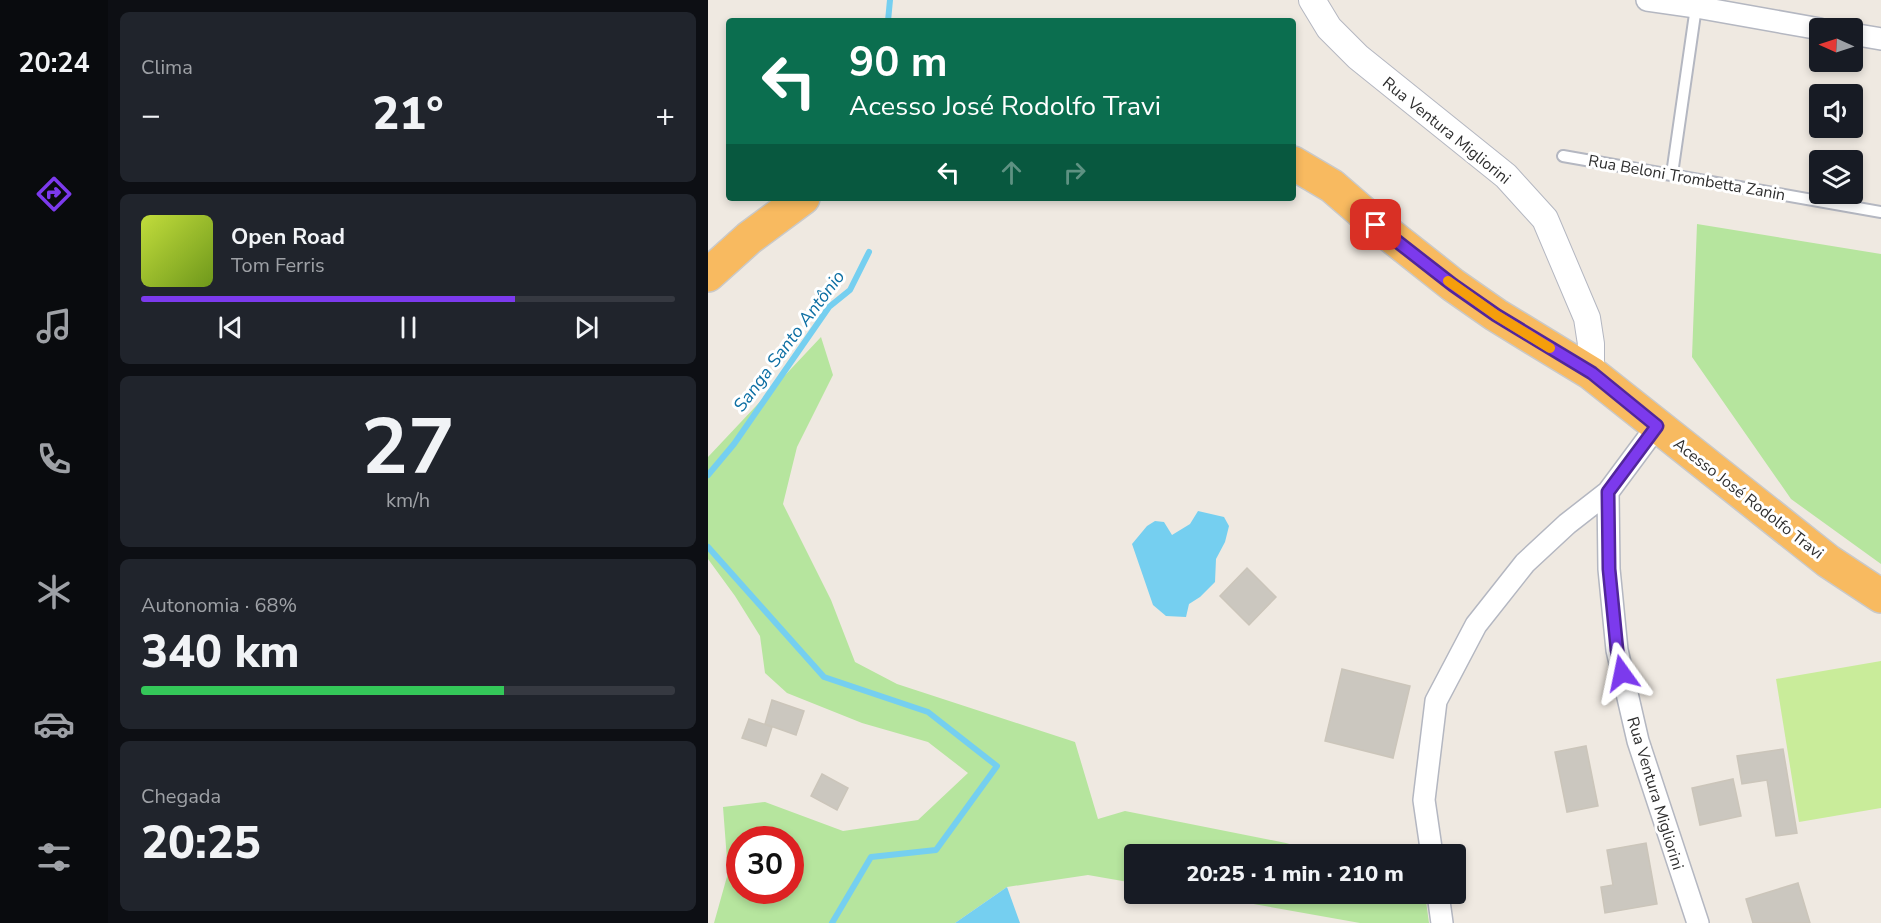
<!DOCTYPE html>
<html lang="pt">
<head>
<meta charset="utf-8">
<style>
	:root { --surface:#171b24; --page:#20242c; --text:#f1f3f6; --muted:#9ea1a6; --line:#363941; --accent:#7c3aed }
	body { margin:0; font-family:"Nunito Sans",sans-serif; background:var(--page); color:var(--text); height:100vh; display:flex; flex-direction:column; font-size:22px; white-space:nowrap }
	* { box-sizing:border-box; margin:0 }
	p { font-size:20px; color:var(--muted) }
	.icon { flex:none; width:33px; height:33px; fill:none; stroke:currentColor; stroke-width:2; stroke-linecap:round; stroke-linejoin:round }
	.map { position:relative; flex:1; overflow:hidden }
	.details { display:flex; flex-direction:column; gap:12px; padding:12px; background:#0d0f14; width:600px }
	.details>* { flex:none }
	.guide { position:absolute; left:18px; top:18px; width:570px; height:183px; border-radius:6px; box-shadow:0 3px 9px #0003; background:#0b6e4f; color:#fff; overflow:hidden }
	.needle { width:39px; rotate:273deg }
	.controls { position:absolute; left:1101px; top:18px; display:grid; gap:12px }
	.controls a { display:grid; place-items:center; width:54px; height:54px; border-radius:6px; background:var(--surface); box-shadow:0 3px 9px #0003; font-size:30px }
	.speed { position:absolute; left:18px; top:826px; display:flex; gap:12px; font-size:30px; font-weight:700; text-align:center }
	.speed>* { display:grid; place-content:center; width:78px; height:78px; border-radius:50%; background:var(--surface); box-shadow:0 3px 9px #0003; line-height:1 }
	.speed .limit { border:9px solid #d22; background:#fff; color:#111 }
	.pin { position:absolute; display:grid; place-items:center; width:51px; height:51px; color:#fff; margin:-26px; border-radius:12px; box-shadow:0 3px 9px #0006 }
	.me { position:absolute; width:66px; margin:-33px; rotate:348deg; stroke-linejoin:round; filter:drop-shadow(0 0 4px #0008) }
	.turn { display:flex; align-items:center; gap:21px; height:126px; padding:0 24px; font-size:27px }
	.turn .icon { width:78px; height:78px; stroke-width:2.5 }
	.turn b { display:block; font-size:42px; line-height:51px }
	.lanes { display:flex; align-items:center; height:57px; padding:0 24px; background:#0003; justify-content:center; gap:30px; direction:ltr }
	.lanes .off { opacity:.35 }
	.big { font-size:45px; font-weight:800; line-height:1.1 }
	.details .tile { flex:1; display:flex; flex-direction:column; justify-content:center; gap:9px; min-width:0; padding:0 21px; border-radius:9px; background:var(--page) }
	.details .dial { align-items:center; gap:0 }
	.dial b { font-size:78px; line-height:1 }
	.song { display:flex; align-items:center; gap:18px }
	.cover { width:72px; height:72px; border-radius:9px; background:linear-gradient(135deg,hsl(70 70% 55%),hsl(80 70% 35%)) }
	.played { height:6px; border-radius:3px; background:linear-gradient(90deg,var(--accent) 70%,var(--line) 70%) }
	.keys { display:flex; justify-content:space-around; direction:ltr }
	.heat { display:flex; justify-content:space-between; align-items:center; font-size:33px; direction:ltr }
	.charge { height:9px; border-radius:4px; background:linear-gradient(90deg,#34c759 68%,var(--line) 0) }
	.trip { position:absolute; left:416px; top:844px; width:342px; height:60px; border-radius:6px; background:var(--surface); box-shadow:0 3px 9px #0003; font-weight:800; line-height:60px; text-align:center }
	main { display:flex; flex:1; min-height:0 }
	.tab-bar { display:flex; flex-direction:column; width:108px; justify-content:space-around; align-items:center; background:#090b0e; color:var(--muted) }
	.tab-bar .icon { width:42px; height:42px }
	.tab-bar .selected { color:var(--accent) }
	.tab-bar b { font-size:27px; color:var(--text) }
	.map>svg:first-child { display:block }
	.green { fill:#b6e59e; fill-rule:evenodd }
	.pitch { fill:#c9ec9a }
	.water { fill:#75cff0 }
	.lines { fill:none; stroke-linecap:round; stroke-linejoin:round }
	.stream { stroke:#75cff0; stroke-width:6 }
	.building { fill:#cbc7bf; stroke:#cbc5ba; stroke-width:1.5 }
	.service-casing { stroke:#b4b7c1; stroke-width:14 }
	.minor-casing { stroke:#b4b7c1; stroke-width:24 }
	.tertiary-casing { stroke:#b4b7c1; stroke-width:28 }
	.trunk-casing { stroke:#c9c9c9; stroke-width:36 }
	.service { stroke:#fff; stroke-width:10 }
	.minor { stroke:#fff; stroke-width:21 }
	.tertiary { stroke:#fff; stroke-width:26 }
	.trunk { stroke:#f8ba60; stroke-width:33 }
	.route-casing { stroke:#51269a; stroke-width:15 }
	.route { stroke:#7c3aed; stroke-width:10 }
	.slow { stroke:#f59e0b; stroke-width:10 }
	.labels { text-anchor:middle; stroke-width:6; stroke-linejoin:round; paint-order:stroke }
	.street-label { font-size:16px; fill:#2e2e2e; stroke:#fff }
	.water-label { font-size:18px; font-style:italic; fill:#0d6fa3; stroke:#fff }
</style>
</head>
<body>
<main>
<nav class="tab-bar">
<b>20:24</b>
<svg class="icon selected" aria-label="directions" viewBox="0 0 24 24"><path d="M12 3l9 9-9 9-9-9zM9 14v-3h6M13 9l2 2-2 2"/></svg>
<svg class="icon" aria-label="music" viewBox="0 0 24 24"><path d="M9 18V5l10-2v13"/><circle cx="6" cy="18" r="3"/><circle cx="16" cy="16" r="3"/></svg>
<svg class="icon" aria-label="phone" viewBox="0 0 24 24"><path d="M5 4h4l2 5-3 2q2 4 5 5l2-3 5 2v4C11 20 4 13 5 4z"/></svg>
<svg class="icon" aria-label="climate" viewBox="0 0 24 24"><path d="M12 3v18M4 7l16 10M4 17L20 7"/></svg>
<svg class="icon" aria-label="car" viewBox="0 0 24 24"><path d="M5 17H2v-5l4-1 3-4h7l3 4 3 1v5h-3M9 17h6M6 11h13"/><circle cx="7" cy="17" r="2"/><circle cx="17" cy="17" r="2"/></svg>
<svg class="icon" aria-label="filters" viewBox="0 0 24 24"><path d="M4 7h16M4 17h16"/><circle cx="9" cy="7" r="2"/><circle cx="15" cy="17" r="2"/></svg>
</nav>
<section class="details">
<div class="tile"><p>Clima</p>
<div class="heat"><a>−</a><b class="big">21°</b><a>+</a></div>
</div>
<div class="tile">
<div class="song"><i class="cover"></i><div><b>Open Road</b><p>Tom Ferris</p></div></div>
<div class="played"></div>
<div class="keys"><svg class="icon" aria-label="previous" viewBox="0 0 24 24"><path d="M18 5L8 12l10 7zM5 5v14"/></svg><svg class="icon" aria-label="pause" viewBox="0 0 24 24"><path d="M8 5v14M16 5v14"/></svg><svg class="icon" aria-label="next" viewBox="0 0 24 24"><path d="M6 5l10 7-10 7zM19 5v14"/></svg></div>
</div>
<div class="tile dial"><b>27</b><p>km/h</p></div>
<div class="tile"><p>Autonomia · 68%</p><b class="big">340 km</b><div class="charge"></div></div>
<div class="tile"><p>Chegada</p><b class="big">20:25</b></div>
</section>
<div class="map">
<svg width="1173" height="923" viewBox="0 0 1173 923">
	<rect width="100%" height="100%" fill="#efe9e1"/>
	<path class="green" d="M989,224L1173,254V564L1083,499L984,357Z
		M113,337L125,375L89,447L75,504L123,600L147,662L189,684L367,742L390,819L417,811L578,843L618,855H426V883L380,875L299,887L247,923H6L20,873L15,807L57,802L135,831L210,820L260,773L220,742L154,723L79,693L57,673L52,636L27,596L0,559V457ZM32,840H82V891H32Z
		M489,894H717L721,923H652Z"/>
	<path class="pitch" d="M1173,661V808L1091,822L1068,679Z"/>
	<path class="water" d="M490,511L516,517L521,526L517,542L508,559L507,582L492,597L481,604L478,617L458,616L445,605L424,544L439,526L447,521L456,522L464,535L482,524Z
		M299,887L312,923H247Z"/>
	<g class="lines">
		<path class="stream" d="M180,21L182,0
			M0,475L26,444L121,307L142,290L161,252
			M0,547L116,677L220,712L289,766L228,850L163,857L124,923"/>
	</g>
	<path class="building" d="M539,568L568,597L541,625L512,596Z
		M634,669L702,686L685,758L617,741Z
		M64,700L96,711L88,735L57,724Z
		M41,719L64,727L58,746L34,738Z
		M878,746L890,806L859,812L847,752Z
		M1075,749L1089,833L1068,836L1059,780L1034,784L1029,756Z
		M114,774L140,788L129,810L103,796Z
		M1025,779L1033,816L992,825L984,788Z
		M938,843L949,904L897,913L893,887L905,885L899,850Z
		M1090,883L1102,923H1045L1038,899Z"/>
	<g class="lines">
		<defs>
			<path id="service" d="M855,156L1173,212
				M964,174L988,7"/>
			<path id="minor" d="M939,0L988,7L1112,29
				M1144,34L1173,39
				M949,426L900,492L901,569L909,650L930,741L990,923
				M724,855L716,800L728,701L768,625L817,563L859,524L900,492
				M730,894L734,923"/>
			<path id="tertiary" d="M604,0L621,28L650,57L798,176L837,219L879,318L883,344V373"/>
			<path id="trunk" d="M585,163L624,186L668,224L745,285L788,315L883,373L1120,561L1173,596
				M0,275L41,238L95,198"/>
		</defs>
		<use href="#service" class="service-casing"/>
		<use href="#minor" class="minor-casing"/>
		<use href="#tertiary" class="tertiary-casing"/>
		<use href="#trunk" class="trunk-casing"/>
		<use href="#service" class="service"/>
		<use href="#minor" class="minor"/>
		<use href="#tertiary" class="tertiary"/>
		<use href="#trunk" class="trunk"/>
	</g>
	<g class="lines">
		<defs>
			<path id="route" d="M668,225L745,285L788,315L884,373L949,426L900,492L901,569L909,650L914,673"/>
		</defs>
		<use href="#route" class="route-casing"/>
		<use href="#route" class="route"/>
		<path class="slow" d="M740,281L788,315L842,348"/>
	</g>
	<g class="labels">
		<g class="street-label">
			<text transform="translate(739 130) rotate(39)" y="6">Rua Ventura Migliorini</text>
			<text transform="translate(979 177) rotate(10)" y="6">Rua Beloni Trombetta Zanin</text>
			<text transform="translate(1041 498) rotate(38)" y="6">Acesso José Rodolfo Travi</text>
			<text transform="translate(948 793) rotate(73)" y="6">Rua Ventura Migliorini</text>
		</g>
		<g class="water-label">
			<text transform="translate(81 341) rotate(-53)" y="6">Sanga Santo Antônio</text>
		</g>
	</g>
</svg>
<div class="controls">
<a><svg class="needle" viewBox="-14 -14 28 28"><path d="M0-13l5 13h-10z" fill="#e53935"/><path d="M0 13l5-13h-10z" fill="#9ea1a6"/></svg></a>
<a><svg class="icon" aria-label="sound" viewBox="0 0 24 24"><path d="M4 9h4l5-4v14l-5-4H4zM17 9q2 3 0 6"/></svg></a>
<a><svg class="icon" aria-label="layers" viewBox="0 0 24 24"><path d="M12 4l9 5-9 5-9-5zM3 14l9 5 9-5"/></svg></a>
</div>
<div class="speed"><div class="limit">30</div></div>
<div class="pin" style="left:668px;top:225px;background:#d93025"><svg class="icon" aria-label="arrive" viewBox="0 0 24 24"><path d="M6 21V4h12l-3 4 3 4H6"/></svg></div>
<svg class="me" style="left:914px;top:673px" viewBox="-20 -20 40 40"><path d="M0-17L14 15 0 8-14 15z" fill="#7c3aed" stroke="#fff" stroke-width="4"/></svg>
<div class="trip">20:25 · 1 min · 210 m</div>
<div class="guide">
<div class="turn"><svg class="icon" aria-label="left" viewBox="0 0 24 24"><path d="M17 20v-9H6M10 6l-5 5 5 5"/></svg><div><b>90 m</b>Acesso José Rodolfo Travi</div></div>
<div class="lanes"><svg class="icon" aria-label="left" viewBox="0 0 24 24"><path d="M17 20v-9H6M10 6l-5 5 5 5"/></svg><svg class="icon off" aria-label="ahead" viewBox="0 0 24 24"><path d="M12 20V5M6 11l6-6 6 6"/></svg><svg class="icon off" aria-label="right" viewBox="0 0 24 24"><path d="M7 20v-9h11M14 6l5 5-5 5"/></svg></div>
</div>
</div>
</main>
</body>
</html>
